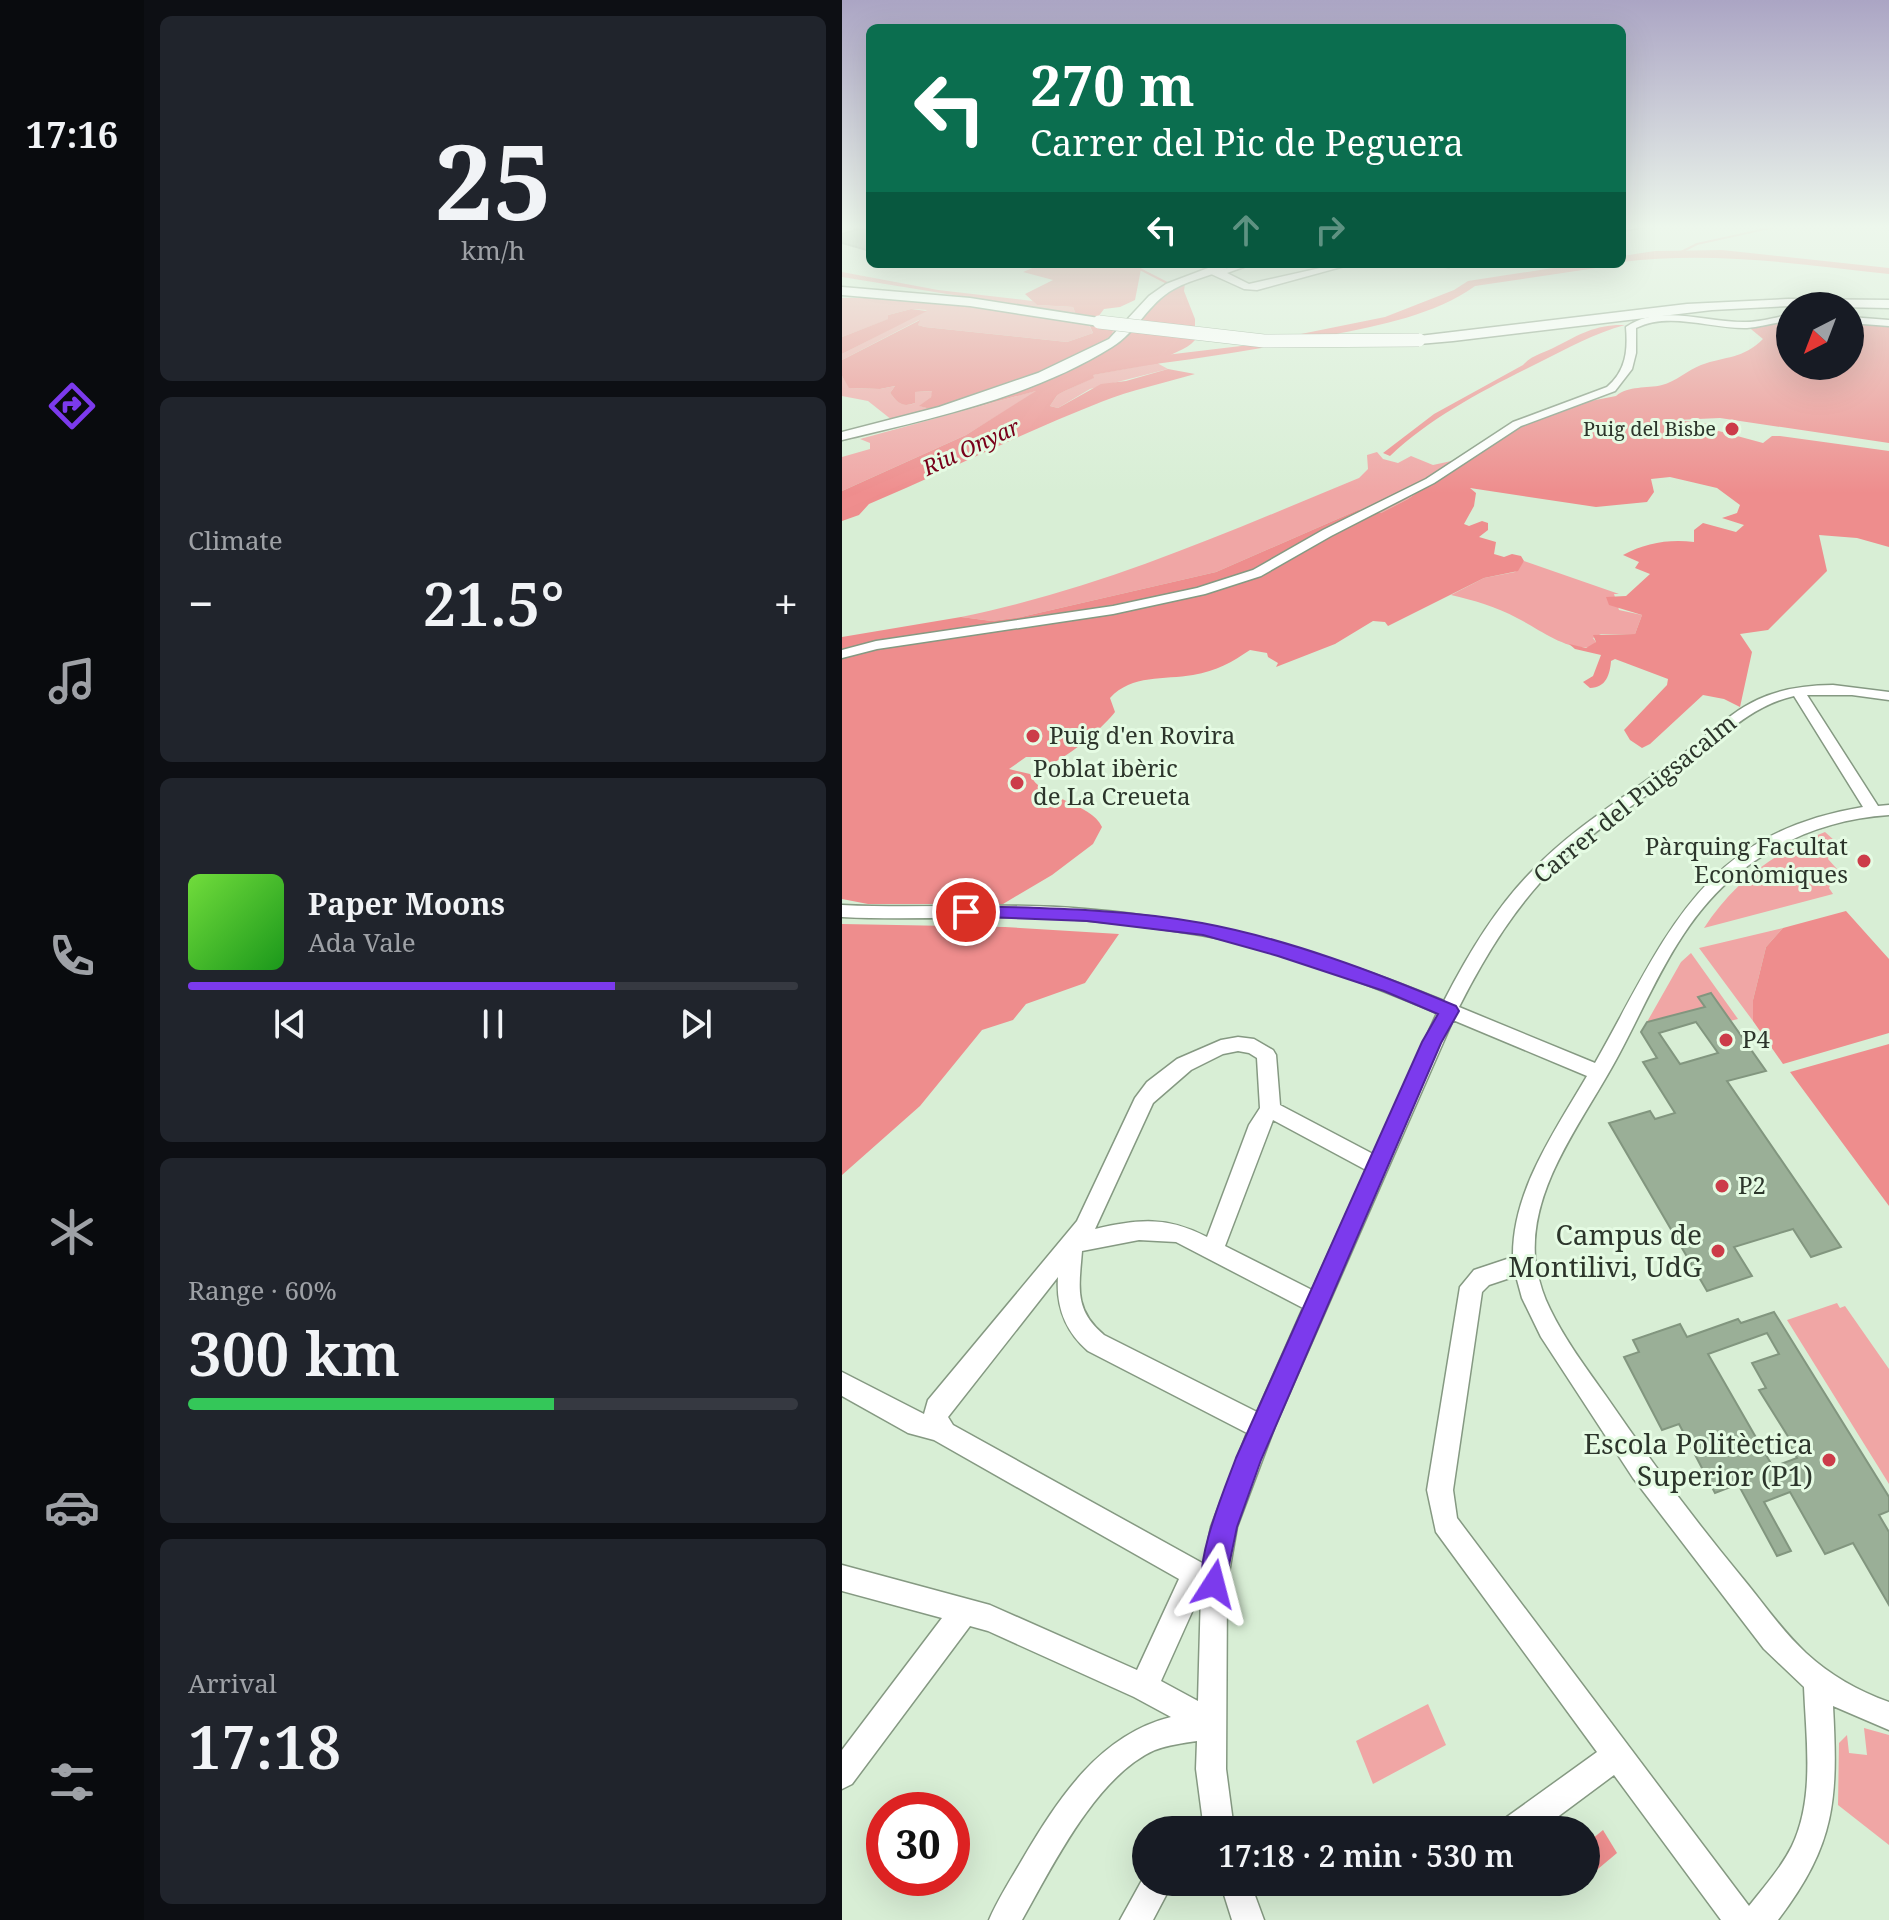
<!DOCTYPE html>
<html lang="en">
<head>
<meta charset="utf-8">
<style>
	:root { --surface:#171b24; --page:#20242c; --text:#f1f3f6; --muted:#9ea1a6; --line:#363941; --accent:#7c3aed }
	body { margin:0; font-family:"Noto Serif",serif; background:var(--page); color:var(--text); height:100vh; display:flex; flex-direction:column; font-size:30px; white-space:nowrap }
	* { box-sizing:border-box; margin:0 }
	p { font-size:26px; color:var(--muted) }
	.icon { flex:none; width:44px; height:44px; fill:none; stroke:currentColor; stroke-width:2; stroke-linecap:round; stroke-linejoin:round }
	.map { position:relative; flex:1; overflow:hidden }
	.details { display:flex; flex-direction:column; gap:16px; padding:16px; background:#0d0f14; width:698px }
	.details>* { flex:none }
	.hud { position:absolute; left:24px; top:24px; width:760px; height:244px; border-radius:12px; box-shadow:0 8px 32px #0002; background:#0b6e4f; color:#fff; overflow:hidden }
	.needle { width:52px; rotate:222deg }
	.controls { position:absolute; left:934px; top:292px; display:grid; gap:16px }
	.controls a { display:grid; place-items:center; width:88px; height:88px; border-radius:50%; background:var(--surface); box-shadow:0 8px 32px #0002; font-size:40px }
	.speed { position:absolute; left:24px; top:1792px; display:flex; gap:16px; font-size:40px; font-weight:700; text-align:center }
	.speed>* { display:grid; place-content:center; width:104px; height:104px; border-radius:50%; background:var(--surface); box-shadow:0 8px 32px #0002; line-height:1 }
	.speed .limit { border:12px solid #d22; background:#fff; color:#111 }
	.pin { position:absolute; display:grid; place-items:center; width:68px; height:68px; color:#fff; margin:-34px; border:4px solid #fff; border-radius:50%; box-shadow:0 2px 8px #0007 }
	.me { position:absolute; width:88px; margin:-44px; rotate:9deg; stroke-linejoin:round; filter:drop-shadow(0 0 6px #0008) }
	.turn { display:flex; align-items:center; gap:28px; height:168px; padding:0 32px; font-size:36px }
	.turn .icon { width:104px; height:104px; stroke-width:2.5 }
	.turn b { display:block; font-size:56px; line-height:68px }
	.lanes { display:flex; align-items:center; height:76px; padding:0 32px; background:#0003; justify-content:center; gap:40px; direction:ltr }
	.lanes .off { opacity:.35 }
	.big { font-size:60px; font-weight:600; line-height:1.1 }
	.details .card { flex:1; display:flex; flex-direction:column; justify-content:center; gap:12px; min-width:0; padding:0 28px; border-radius:12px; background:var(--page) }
	.details .dial { align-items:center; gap:0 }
	.dial b { font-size:104px; line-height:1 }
	.song { display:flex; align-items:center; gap:24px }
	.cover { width:96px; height:96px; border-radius:12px; background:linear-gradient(135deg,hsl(100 70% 55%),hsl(120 70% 35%)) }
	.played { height:8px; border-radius:4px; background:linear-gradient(90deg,var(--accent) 70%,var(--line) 70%) }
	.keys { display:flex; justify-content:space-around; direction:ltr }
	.heat { display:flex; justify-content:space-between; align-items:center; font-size:44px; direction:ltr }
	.charge { height:12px; border-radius:6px; background:linear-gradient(90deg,#34c759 60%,var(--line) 0) }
	.trip { position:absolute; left:290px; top:1816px; width:468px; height:80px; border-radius:40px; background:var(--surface); box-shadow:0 8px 32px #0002; font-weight:600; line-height:80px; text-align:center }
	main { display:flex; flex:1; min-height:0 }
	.tabs { display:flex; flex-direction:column; width:144px; justify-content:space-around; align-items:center; background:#090b0e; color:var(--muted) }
	.tabs .icon { width:56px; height:56px }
	.tabs .current { color:var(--accent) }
	.tabs b { font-size:36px; color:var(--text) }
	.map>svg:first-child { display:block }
	.green { fill:#f0a6a5 }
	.forest { fill:#ee8d8d }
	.water { fill:#ef8e8e }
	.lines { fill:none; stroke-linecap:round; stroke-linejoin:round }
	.stream { stroke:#ef8e8e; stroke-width:2 }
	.river { fill:#ef8e8e; fill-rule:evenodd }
	.building { fill:#9aaf97; stroke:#82967f; stroke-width:2; fill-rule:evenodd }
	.minor-casing { stroke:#859982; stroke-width:3 }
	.major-casing { stroke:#859982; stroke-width:3 }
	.highway-casing { stroke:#859982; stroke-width:3 }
	.minor { fill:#fff; fill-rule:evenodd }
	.major { fill:#fff; fill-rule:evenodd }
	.highway { fill:#fff; fill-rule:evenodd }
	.highway-bridge-casing { stroke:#859982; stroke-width:14; stroke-linecap:butt }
	.highway-bridge { stroke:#fff; stroke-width:13 }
	.route { fill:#7c3aed; stroke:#51269a; stroke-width:2 }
	.poi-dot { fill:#cc3c49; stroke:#e5fbe3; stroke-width:3 }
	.labels { text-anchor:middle; stroke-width:6; stroke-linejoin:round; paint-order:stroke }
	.far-poi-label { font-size:20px; fill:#2c352b; stroke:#e5fbe3; text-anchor:end }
	.far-water-label { font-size:22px; font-style:italic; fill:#79001a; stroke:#e5fbe3 }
	.poi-label { font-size:24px; fill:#2c352b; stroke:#e5fbe3; text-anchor:start }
	.street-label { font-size:24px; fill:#2c352b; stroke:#e5fbe3 }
	.near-poi-label { font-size:28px; fill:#2c352b; stroke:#e5fbe3; text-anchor:end }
</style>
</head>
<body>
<main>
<nav class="tabs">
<b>17:16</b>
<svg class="icon current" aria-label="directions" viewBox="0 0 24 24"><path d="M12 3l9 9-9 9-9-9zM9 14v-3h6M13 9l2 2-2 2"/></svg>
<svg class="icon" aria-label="music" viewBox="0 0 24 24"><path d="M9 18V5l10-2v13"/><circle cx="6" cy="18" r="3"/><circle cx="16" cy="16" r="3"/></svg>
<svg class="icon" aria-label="phone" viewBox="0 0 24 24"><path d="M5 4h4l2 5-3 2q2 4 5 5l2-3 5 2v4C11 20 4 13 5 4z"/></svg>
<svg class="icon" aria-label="climate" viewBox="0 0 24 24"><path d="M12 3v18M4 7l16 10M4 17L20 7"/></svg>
<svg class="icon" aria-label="car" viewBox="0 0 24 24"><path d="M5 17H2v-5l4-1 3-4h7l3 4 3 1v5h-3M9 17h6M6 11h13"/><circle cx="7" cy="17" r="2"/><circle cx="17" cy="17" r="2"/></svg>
<svg class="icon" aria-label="filters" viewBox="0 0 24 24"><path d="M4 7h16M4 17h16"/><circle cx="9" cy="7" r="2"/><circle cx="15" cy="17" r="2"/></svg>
</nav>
<section class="details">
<div class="card dial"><b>25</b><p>km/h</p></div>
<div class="card"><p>Climate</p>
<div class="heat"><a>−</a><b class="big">21.5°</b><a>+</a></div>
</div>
<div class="card">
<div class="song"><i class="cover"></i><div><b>Paper Moons</b><p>Ada Vale</p></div></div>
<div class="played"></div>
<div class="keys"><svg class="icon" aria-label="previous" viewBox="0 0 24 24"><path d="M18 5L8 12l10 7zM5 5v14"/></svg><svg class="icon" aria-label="pause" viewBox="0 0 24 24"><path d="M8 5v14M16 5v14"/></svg><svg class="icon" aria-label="next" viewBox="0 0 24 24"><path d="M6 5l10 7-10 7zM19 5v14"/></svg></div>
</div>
<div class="card"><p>Range · 60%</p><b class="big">300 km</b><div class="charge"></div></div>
<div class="card"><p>Arrival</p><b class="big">17:18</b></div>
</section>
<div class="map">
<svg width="1047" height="1920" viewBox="0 0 1047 1920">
	<rect width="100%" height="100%" fill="#d8eed5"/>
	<path class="green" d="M0,272L96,290L191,301L195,305L231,307L234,315L0,277Z
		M0,298C90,296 178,311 266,326L277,331C265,342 249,349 234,357C176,387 113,402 50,420L26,401L0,396V376L8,388L38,389L53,386L48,393C56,403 61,408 73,403V392L91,391L89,397L78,406L88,409L177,382L261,341L270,336L271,330L247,325L251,333L225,342L83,327L76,325L77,320L0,360V354L85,310L69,309L46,315L47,319L0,337Z
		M315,363L326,369L248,389L216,408L208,406L216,394L251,378L250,375Z
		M197,390L124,435L0,491V457L28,449V443L18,439Z
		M535,452L541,459L556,463L569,456L591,465L623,458L566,499L539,513L516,510L374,572L179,617L150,621L119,617C258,589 386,532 517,478L526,469L525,455Z
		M682,561L777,594H772L777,610L800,615L793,634H759L751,638L754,642L750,647C724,651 697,629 675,618C655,607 631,600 609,595L642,578L673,572Z
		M983,832L993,841L986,859L995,869L987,888L991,894L862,928C891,883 934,851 983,832Z
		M941,928L924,947L911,1000V1021L857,948Z
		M849,953L896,1019L888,1021L868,993L856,997L863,1007L805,1022L839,962Z
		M995,1303L998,1308L1003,1306L1047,1369V1484L945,1320Z
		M586,1704L604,1745L531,1784L514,1741Z
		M1022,1728L1047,1735V1845L996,1805L997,1743L1005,1735L1007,1753L1025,1755Z"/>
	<path class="forest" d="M200,264H300L293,300L278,307L262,309L256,317L234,315L231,307L195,305L183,294L211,280L181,272Z
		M343,283L342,291L353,319V340C344,351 328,352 318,363L251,375L252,378L216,394L208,406L216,408L259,384L284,381L326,369L353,374C322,383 289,390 259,402C180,433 105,471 27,504L17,515L0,521V491L124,435L194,391L94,418H83L276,342L321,296Z
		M69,309L85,311L0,354V337L46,319V315Z
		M948,315V366H1008V315L1047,323V443L878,418L834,420L874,425L873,430L921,443L930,436H938L1047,451V547L1015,538L977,535L985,571L926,630L898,634L910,652L898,707L882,699L861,695L808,744L800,748L788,740L782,730L825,685L826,679L773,659L769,661C768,674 764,688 748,688L741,682L751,676L759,655L733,649L727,644L744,648L754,642L751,635L793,634L800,615L767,605L764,597L784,596L808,574L793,568L797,562L781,555C803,543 827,539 852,542V530L861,523L894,532L902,525L880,518L895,513L898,505L875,488L828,477L809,479L812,492L805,502L754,507L628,488L634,493L632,506L622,524L627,526L640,521L646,523V530L637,537L654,542L652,554L662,557L670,554L679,556L682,561L676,571L642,578L546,626L543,622L531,621L493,644L434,667L436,663L426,657L425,653L408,650C390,662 375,671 351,675C322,680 290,674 268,698L273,712C261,728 218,765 199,767L191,757H184L167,769L188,774C197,799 249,802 260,827L251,844L210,875L161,904H26L0,899V637L119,617L150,621L179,617L374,572L516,510L539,513L566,499L663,431L723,406L774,396C787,385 804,389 820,385C833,382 846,370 859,365C884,356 901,359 921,339L904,325Z
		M78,320L76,325L83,327L225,342L251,333L247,324L271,330L270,336L261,341L177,382L88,409L77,406L89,397L90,391L73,392V403C60,408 56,403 48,393L53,386L38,389L7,388L0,376V360Z
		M783,325C753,333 726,348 698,362C645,388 590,416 548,456L541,453L592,414L681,365C691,354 703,353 715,346C738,334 755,324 783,325Z
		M1004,911L1047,959V1033L941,1064L911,1021V1000L924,947L941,928Z
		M0,924L163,927L277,934L243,983L184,1004L171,1020L140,1030L78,1106L0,1175Z
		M1047,1044V1206L948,1072Z"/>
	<path class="water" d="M761,1830L775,1853L744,1879V1844Z"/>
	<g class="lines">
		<path class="stream" d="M839,252L855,244L941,225
			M288,264L335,288C355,324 337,341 309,363"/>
		<path class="river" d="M880,250L1047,268V274C957,264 870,251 780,262V256L813,251Z
			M737,264H767L761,267L633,286C593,315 538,325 490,335C416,350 342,361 266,370L247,376L210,398L188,428L0,511V500L178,422L200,392L237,370L265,362L399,346L543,317L612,290L626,281Z"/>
	</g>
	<path class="building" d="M28,225V251L0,243V234Z
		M869,993L924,1071L885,1081L999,1247L969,1257L951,1229L892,1247L910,1276L865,1291L767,1123L808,1111L813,1119L833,1113L801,1062L815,1058L799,1032L805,1022L863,1007L856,997ZM854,1022L876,1053L838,1064L817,1033Z
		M932,1312L1047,1497V1511L1037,1515L1047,1532V1605L1011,1543L983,1554L948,1492L922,1502L949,1551L935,1556L896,1484L873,1493L837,1424L820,1430L782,1357L797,1352L791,1340L838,1324L845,1337L896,1319L899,1323ZM925,1333L937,1354L910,1363L924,1388L917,1390L947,1438L944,1440L955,1458L931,1467L866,1354Z"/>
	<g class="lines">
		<defs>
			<path id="minor" d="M793,225H811L780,231V227Z
				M397,264H410L385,273L407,284L496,264H510L415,290L402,289L369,274Z
				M577,264H611L607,267Z
				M948,315V321C934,322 919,327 905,328C869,329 828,311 794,328V353L790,369L773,391L679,426L592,483L489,536L419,576L363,594L271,614L35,649L0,658V650L34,641L271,606L355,588L411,570L481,530L584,479L671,422L765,387C784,371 786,351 784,327C817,303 866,323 904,322C919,322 933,317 948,315Z
				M1008,317L1047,320V326L1008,323Z
				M991,685L1047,692V700L1010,695H965L1036,806L1047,805V815C987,819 933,841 888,880C834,927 808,997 775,1058C743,1118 688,1185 693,1257C695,1275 700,1293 708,1309C723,1340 744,1368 764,1396C806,1457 850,1517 898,1575C920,1601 939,1630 964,1653C988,1675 1016,1691 1047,1702V1730L991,1706C996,1799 994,1844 936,1920H879L772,1775L698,1830H658L662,1819L755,1752L594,1532L585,1490L618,1287L632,1270L671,1257C670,1191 713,1131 745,1076L611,1020L433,1426L395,1527L385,1584L384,1769L392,1830H362L354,1769L355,1741C341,1743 326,1745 313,1750C254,1776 210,1867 180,1920H147C156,1899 169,1879 180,1860C216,1799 257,1735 329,1717L292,1697L146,1631L128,1626L10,1784L0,1789V1750L100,1618L0,1591V1565L148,1605L295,1670L337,1579L92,1440L66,1433L0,1396V1372L82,1414L86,1400L235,1221L293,1098L305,1082L335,1059L379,1040L396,1037L412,1039L431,1050L434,1055L438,1105L531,1154L595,1013C525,984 433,947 358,935C297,925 232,917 170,917C113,917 57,920 0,917V905C81,909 162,902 243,909C369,919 485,953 602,1001C626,954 654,907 691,870C730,829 780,799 826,765C889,720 904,686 991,685ZM952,696L1021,807C858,834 825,936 753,1063L617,1007C644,954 675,903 718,862C756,827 800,800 840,769C877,741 905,707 952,696ZM396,1051L407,1053L415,1058L418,1108L407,1125L365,1237C325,1216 296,1219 253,1229L311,1103L349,1070L381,1054ZM431,1120L524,1170L470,1290L383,1246ZM297,1240L334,1242L461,1308L415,1412L262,1335C232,1310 237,1288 240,1251ZM674,1276L680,1298L699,1337L791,1478L922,1649L962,1687C964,1739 973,1798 950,1846C939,1868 922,1887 907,1906L615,1518L611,1490L640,1292L647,1285ZM216,1277C214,1307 223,1331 246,1351L405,1433L369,1527L362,1564L111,1425L106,1417ZM359,1592L356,1701L319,1681Z
				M304,1873V1882H331L311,1920H278Z
				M378,1882H408L422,1920H390Z"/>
			<path id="major" d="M393,264C376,275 351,278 332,289C306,303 295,332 270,347C190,397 91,418 0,440V432L97,407L196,373L267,339L307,296L324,284L374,265Z"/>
			<path id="highway" d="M0,287L128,298L257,318L264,322L257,326L128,306L0,295Z
				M946,299L1047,300V308L948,306L870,310L611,341L577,344L570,340L577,336L845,304Z"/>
		</defs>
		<use href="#minor" class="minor-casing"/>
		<use href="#major" class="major-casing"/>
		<use href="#highway" class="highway-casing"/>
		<use href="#minor" class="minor"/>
		<use href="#major" class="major"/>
		<use href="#highway" class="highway"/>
		<defs>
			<path id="highway-bridge" d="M257,322L422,341L577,340"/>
		</defs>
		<use href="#highway-bridge" class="highway-bridge-casing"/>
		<use href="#highway-bridge" class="highway-bridge"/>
	</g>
	<linearGradient id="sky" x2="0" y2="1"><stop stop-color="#aba5c4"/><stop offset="0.46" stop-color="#edf7ec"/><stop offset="1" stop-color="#edf7ec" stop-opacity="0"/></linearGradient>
	<rect width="1047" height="493" fill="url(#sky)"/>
	<path class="route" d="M124,906C203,908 282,909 360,923C446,939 533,972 614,1006L617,1011L599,1043L419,1460L395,1527L381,1594L372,1598L362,1594C350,1565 383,1488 394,1458L580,1042L596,1014L542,991L436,956L361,935L245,921L118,916L115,912Z"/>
	<g class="poi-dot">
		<circle cx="890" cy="429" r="8"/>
		<circle cx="191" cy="736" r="8"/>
		<circle cx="175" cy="783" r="8"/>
		<circle cx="1022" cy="861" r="8"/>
		<circle cx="884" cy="1040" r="8"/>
		<circle cx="880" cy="1186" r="8"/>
		<circle cx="876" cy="1251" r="8"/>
		<circle cx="987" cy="1460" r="8"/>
	</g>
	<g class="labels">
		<g class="far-poi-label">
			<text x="874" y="436">Puig del Bisbe</text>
		</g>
		<g class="far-water-label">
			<text transform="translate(129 447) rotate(-25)" y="8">Riu Onyar</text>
		</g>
		<g class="poi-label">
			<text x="207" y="744">Puig d'en Rovira</text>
			<text x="191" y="777">Poblat ibèric<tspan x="191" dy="28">de La Creueta</tspan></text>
			<text x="1006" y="855" text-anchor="end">Pàrquing Facultat<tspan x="1006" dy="28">Econòmiques</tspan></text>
			<text x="900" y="1048">P4</text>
			<text x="896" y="1194">P2</text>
		</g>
		<g class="street-label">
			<text transform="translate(793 799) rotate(-39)" y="8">Carrer del Puigsacalm</text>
		</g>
		<g class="near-poi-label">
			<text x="860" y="1245">Campus de<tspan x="860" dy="32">Montilivi, UdG</tspan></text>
			<text x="971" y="1454">Escola Politèctica<tspan x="971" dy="32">Superior (P1)</tspan></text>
		</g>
	</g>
</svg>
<div class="controls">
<a><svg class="needle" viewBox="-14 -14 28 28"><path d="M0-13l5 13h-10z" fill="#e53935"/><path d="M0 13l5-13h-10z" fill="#9ea1a6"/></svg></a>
</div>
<div class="speed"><div class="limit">30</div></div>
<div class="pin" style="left:124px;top:912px;background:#d93025"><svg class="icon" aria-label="arrive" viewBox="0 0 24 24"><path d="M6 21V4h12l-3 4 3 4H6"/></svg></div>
<svg class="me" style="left:372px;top:1584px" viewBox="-20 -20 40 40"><path d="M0-17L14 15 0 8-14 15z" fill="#7c3aed" stroke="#fff" stroke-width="4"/></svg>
<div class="trip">17:18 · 2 min · 530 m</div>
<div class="hud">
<div class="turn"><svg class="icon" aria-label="left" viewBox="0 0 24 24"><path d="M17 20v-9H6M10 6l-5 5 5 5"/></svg><div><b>270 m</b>Carrer del Pic de Peguera</div></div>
<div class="lanes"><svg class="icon" aria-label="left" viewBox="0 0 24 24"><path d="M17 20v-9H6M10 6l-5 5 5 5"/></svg><svg class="icon off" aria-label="ahead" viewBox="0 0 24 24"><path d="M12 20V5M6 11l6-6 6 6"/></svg><svg class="icon off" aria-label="right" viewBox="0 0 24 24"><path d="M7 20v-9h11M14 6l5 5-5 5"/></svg></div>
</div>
</div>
</main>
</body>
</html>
